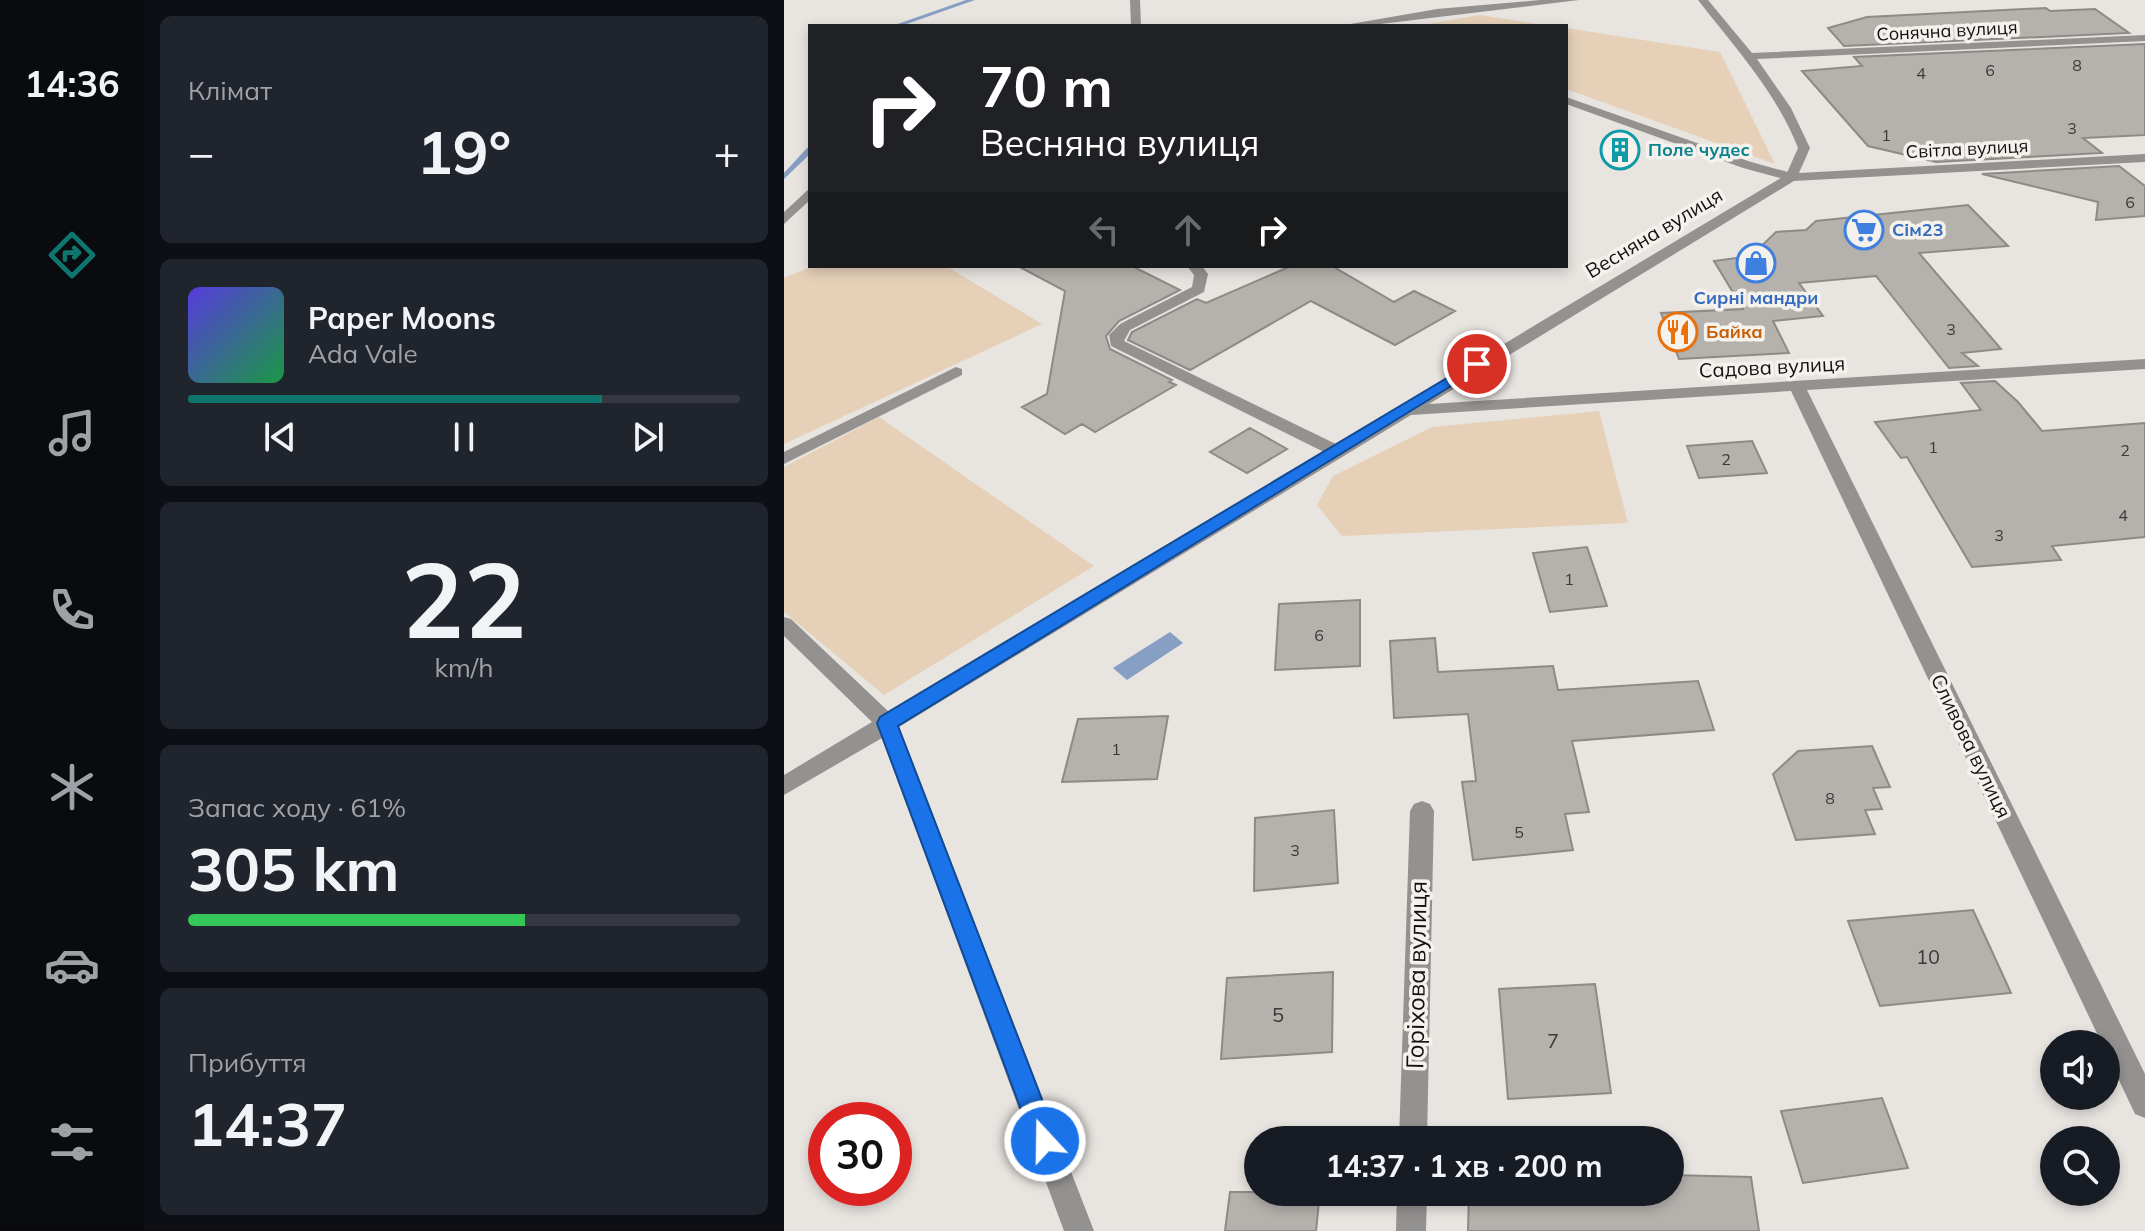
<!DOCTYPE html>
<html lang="uk">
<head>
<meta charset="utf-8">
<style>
	:root { --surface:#171b24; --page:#20242c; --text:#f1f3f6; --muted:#9ea1a6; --line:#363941; --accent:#0f766e }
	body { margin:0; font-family:Mulish,sans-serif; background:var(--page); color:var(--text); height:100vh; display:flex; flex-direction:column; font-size:30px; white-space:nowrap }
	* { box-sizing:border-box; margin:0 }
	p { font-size:26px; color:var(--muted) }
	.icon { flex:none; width:44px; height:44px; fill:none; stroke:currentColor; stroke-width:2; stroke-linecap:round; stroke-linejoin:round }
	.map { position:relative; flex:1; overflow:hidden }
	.sheet { display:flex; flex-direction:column; gap:16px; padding:16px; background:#0d0f14; width:640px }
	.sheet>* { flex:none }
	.hud { position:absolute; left:24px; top:24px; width:760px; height:244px; border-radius:0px; box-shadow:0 4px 12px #0003; background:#202124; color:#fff; overflow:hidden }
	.fabs { position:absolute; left:1256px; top:1030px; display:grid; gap:16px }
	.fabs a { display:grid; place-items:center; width:80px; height:80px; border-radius:50%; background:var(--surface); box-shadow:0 4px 12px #0003; font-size:40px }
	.speed { position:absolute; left:24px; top:1102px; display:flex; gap:16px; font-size:40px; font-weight:700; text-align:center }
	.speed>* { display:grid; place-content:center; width:104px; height:104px; border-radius:50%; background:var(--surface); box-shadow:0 4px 12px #0003; line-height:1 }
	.speed .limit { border:12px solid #d22; background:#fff; color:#111 }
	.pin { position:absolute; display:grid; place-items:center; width:68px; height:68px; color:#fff; margin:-34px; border:4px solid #fff; border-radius:50%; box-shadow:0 2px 8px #0007 }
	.me { position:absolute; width:88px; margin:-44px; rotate:339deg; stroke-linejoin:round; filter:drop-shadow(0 0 6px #0008) }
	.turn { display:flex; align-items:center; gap:28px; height:168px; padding:0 40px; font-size:36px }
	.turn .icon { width:104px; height:104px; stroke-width:2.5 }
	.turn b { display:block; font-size:56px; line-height:68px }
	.lanes { display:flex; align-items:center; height:76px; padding:0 40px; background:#0003; justify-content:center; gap:40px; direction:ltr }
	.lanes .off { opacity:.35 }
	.big { font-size:60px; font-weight:700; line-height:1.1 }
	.sheet .widget { flex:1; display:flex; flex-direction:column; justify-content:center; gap:12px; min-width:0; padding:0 28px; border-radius:12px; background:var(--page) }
	.sheet .dial { align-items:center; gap:0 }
	.dial b { font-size:104px; line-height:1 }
	.song { display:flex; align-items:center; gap:24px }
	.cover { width:96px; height:96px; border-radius:12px; background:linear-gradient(135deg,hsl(250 70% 55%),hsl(140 70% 35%)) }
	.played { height:8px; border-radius:4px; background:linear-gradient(90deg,var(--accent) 75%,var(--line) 75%) }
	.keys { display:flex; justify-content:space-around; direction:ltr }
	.heat { display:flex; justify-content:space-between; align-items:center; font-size:44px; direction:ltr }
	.charge { height:12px; border-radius:6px; background:linear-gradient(90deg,#34c759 61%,var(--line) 0) }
	.trip { position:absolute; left:460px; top:1126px; width:440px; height:80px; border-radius:40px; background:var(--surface); box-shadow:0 4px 12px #0003; font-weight:700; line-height:80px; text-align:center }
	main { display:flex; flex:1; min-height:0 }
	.tab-bar { display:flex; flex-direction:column; width:144px; justify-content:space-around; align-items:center; background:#090b0e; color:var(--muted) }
	.tab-bar .icon { width:56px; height:56px }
	.tab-bar .current { color:var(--accent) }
	.tab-bar b { font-size:36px; color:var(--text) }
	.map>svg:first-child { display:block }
	.green { fill:#e6d1b8 }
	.water { fill:#869fc3 }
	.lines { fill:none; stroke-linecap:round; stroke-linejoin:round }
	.stream { fill:#869fc3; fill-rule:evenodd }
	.building { fill:#b5b1ad; stroke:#8e8a86; stroke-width:2 }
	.lane { fill:#949291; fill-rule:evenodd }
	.street { fill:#949291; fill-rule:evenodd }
	.route { fill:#1a73e8; stroke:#114b97; stroke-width:2 }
	.labels { text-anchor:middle; stroke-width:7; stroke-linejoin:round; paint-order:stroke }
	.number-label { font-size:16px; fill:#3c3a37 }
	.far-street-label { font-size:18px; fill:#131210; stroke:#f5f1ed }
	.far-culture-label { font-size:18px; font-weight:bold; fill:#0d838f; stroke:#f5f1ed; text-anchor:start }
	.far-shop-label { font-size:18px; font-weight:bold; fill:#366cbe; stroke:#f5f1ed; text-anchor:start }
	.far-food-label { font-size:18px; font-weight:bold; fill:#c56008; stroke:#f5f1ed; text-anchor:start }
	.street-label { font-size:20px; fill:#131210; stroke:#f5f1ed }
	.near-number-label { font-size:20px; fill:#3c3a37 }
	.near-street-label { font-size:24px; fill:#131210; stroke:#f5f1ed }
</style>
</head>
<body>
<main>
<nav class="tab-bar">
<b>14:36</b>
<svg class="icon current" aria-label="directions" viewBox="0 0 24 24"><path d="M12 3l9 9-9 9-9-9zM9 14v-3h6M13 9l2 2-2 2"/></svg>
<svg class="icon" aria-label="music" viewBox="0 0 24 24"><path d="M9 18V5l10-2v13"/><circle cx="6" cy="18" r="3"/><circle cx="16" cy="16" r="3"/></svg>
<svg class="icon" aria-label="phone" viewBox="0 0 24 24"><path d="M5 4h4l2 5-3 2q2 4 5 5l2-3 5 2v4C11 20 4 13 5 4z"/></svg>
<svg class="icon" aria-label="climate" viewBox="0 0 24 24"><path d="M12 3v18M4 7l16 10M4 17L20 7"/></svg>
<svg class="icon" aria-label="car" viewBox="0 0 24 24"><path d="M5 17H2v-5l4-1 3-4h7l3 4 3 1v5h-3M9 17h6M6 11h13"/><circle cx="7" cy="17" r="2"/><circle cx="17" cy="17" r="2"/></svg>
<svg class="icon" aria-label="filters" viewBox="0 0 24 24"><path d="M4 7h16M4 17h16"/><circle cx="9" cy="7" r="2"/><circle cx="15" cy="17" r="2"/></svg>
</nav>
<section class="sheet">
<div class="widget"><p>Клімат</p>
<div class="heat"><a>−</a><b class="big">19°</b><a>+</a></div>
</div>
<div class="widget">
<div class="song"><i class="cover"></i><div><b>Paper Moons</b><p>Ada Vale</p></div></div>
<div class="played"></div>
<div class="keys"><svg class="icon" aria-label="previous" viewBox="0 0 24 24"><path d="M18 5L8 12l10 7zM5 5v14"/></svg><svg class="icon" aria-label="pause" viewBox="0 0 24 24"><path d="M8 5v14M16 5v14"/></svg><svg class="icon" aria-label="next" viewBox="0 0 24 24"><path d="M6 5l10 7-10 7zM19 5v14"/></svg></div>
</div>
<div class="widget dial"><b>22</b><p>km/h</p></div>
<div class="widget"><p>Запас ходу · 61%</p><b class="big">305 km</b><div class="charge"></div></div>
<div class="widget"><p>Прибуття</p><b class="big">14:37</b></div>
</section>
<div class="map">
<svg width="1361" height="1231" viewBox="0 0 1361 1231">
	<rect width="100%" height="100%" fill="#e8e4e0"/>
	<path class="green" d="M696,15L766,26H631Z
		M782,28L936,52L991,164L782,89Z
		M29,266H162L258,324L0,444V278Z
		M815,411L844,523L558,536L533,505L549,476L648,427Z
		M95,417L310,566L100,695L0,612V467Z"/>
	<path class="water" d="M386,632L399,643L343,680L329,668Z"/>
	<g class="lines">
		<path class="stream" d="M182,0H191L117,26H108Z
			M23,148H26V154L0,179V173Z"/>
	</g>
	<path class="building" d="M1262,8L1266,11L1311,9L1345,33L1060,46L1044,28L1083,17Z
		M1361,44V135L1299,138L1318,153L1152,162L1084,146L1018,71L1078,66L1070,57Z
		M1335,166L1361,186V216L1312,220L1314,202L1198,174Z
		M1184,205L1224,246L1135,253L1217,349L1178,353L1194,366L1165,368L1092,276L1015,283L1039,316L989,321L1005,353L895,359L877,313L959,309L930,261L967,256L992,232L1022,230L1032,221Z
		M234,266H348L396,290L335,321L322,336L326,349L388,380L385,382L392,385L311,432L298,424L281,434L238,407L263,394L281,291Z
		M507,266H548L610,302L630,291L671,311L611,345L527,301L406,370L344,340L348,332L413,299L422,303Z
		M1211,381L1234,402L1258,431L1361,423V537L1268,546L1277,560L1188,567L1123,457L1117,458L1091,422L1197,410L1177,383Z
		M466,428L503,449L463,473L426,452Z
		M968,441L983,473L915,478L903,446Z
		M803,547L823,606L766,612L749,553Z
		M576,600V666L491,670L495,604Z
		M651,638L654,672L769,666L774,690L914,681L930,730L788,741L805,812L781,814L789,850L689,860L678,782L692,781L684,714L610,718L606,641Z
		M384,716L373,779L278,782L294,719Z
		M1088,746L1106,787L1089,788L1098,809L1081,810L1091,834L1012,840L989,774L1014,751Z
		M550,810L554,883L470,891L471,818Z
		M1189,910L1227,993L1096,1006L1064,921Z
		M549,972L548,1052L437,1059L443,978Z
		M811,984L827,1093L724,1099L715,989Z
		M1098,1098L1124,1168L1019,1183L997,1111Z
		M886,1175L967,1177L975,1231H684L685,1192H886Z
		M446,1192H536L532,1231H441Z"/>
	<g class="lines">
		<path class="lane" d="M782,97L967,162L1011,174L1013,177L1007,181L959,168L782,104Z
			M403,266H418L424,274L420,292L346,330L340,341L556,446L559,450L556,454H544L327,346L325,335L336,324L408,287L410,275Z
			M172,367L178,369V375L0,464V452Z"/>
		<path class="street" d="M346,0H356L357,26H347Z
			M756,0H795L580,26H555L653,9Z
			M914,0H924L968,53L1361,35V41L973,59L1007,108L1026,148L1015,173L1361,154V162L1010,181L645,404L1361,359V369L1023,390L1361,1074V1118L1351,1114L1322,1053V1044H1318L1007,391L627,415L115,727L310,1231H280L98,738L0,795V775L88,722L0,636V617L7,619L105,712L1002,175L1014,148C991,90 951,48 914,0Z
			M26,188V200L0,224V212Z
			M638,801L646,804L650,811L643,1140H615L626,811L630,804Z
			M613,1192H643L642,1231H612Z"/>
	</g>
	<path class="route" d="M693,360L698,361V367L114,726L274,1141L270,1150L261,1154L252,1150L93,723L96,717Z"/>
	<defs>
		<symbol id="building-ring" viewBox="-11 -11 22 22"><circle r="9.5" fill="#f5f1ed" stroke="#0f9aa8" stroke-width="1.5"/><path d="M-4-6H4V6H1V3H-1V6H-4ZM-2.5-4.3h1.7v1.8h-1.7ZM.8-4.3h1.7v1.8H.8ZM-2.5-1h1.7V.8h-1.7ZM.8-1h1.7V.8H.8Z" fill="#0f9aa8"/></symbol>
		<symbol id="supermarket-ring" viewBox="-11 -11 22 22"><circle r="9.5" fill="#f5f1ed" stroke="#3f7fe0" stroke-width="1.5"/><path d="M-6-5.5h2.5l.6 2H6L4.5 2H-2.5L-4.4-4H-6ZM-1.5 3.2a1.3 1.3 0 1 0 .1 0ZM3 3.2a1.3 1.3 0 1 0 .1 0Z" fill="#3f7fe0"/></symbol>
		<symbol id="shop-ring" viewBox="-11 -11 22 22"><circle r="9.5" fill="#f5f1ed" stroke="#3f7fe0" stroke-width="1.5"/><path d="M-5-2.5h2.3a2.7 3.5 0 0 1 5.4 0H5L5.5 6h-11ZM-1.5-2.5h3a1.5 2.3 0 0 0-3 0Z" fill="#3f7fe0"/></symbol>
		<symbol id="restaurant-ring" viewBox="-11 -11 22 22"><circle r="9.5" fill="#f5f1ed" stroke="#e8710a" stroke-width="1.5"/><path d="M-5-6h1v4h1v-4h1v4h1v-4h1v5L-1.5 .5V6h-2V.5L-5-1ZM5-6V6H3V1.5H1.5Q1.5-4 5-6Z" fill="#e8710a"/></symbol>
	</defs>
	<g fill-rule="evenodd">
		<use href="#building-ring" x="814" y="128" width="44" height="44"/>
		<use href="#supermarket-ring" x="1058" y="208" width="44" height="44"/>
		<use href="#shop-ring" x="950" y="241" width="44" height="44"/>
		<use href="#restaurant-ring" x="872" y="310" width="44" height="44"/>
	</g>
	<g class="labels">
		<g class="number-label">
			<text x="1293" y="71">8</text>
			<text x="1206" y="76">6</text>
			<text x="1137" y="79">4</text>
			<text x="1288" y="134">3</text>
			<text x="1102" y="141">1</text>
			<text x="1346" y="208">6</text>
			<text x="1167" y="335">3</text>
			<text x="1149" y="453">1</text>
			<text x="1341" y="456">2</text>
			<text x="942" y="465">2</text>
			<text x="1339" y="521">4</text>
			<text x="1215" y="541">3</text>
			<text x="785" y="585">1</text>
			<text x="535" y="641">6</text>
			<text x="332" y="755">1</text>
			<text x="1046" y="804">8</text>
			<text x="735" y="838">5</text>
			<text x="511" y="856">3</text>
		</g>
		<g class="far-street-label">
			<text transform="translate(1163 31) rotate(-3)" y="6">Сонячна вулиця</text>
			<text transform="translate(1183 149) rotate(-3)" y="6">Світла вулиця</text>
		</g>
		<g class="far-culture-label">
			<text x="864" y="156">Поле чудес</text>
		</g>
		<g class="far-shop-label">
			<text x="1108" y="236">Сім23</text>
			<text x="972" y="304" text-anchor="middle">Сирні мандри</text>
		</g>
		<g class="far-food-label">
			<text x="922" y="338">Байка</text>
		</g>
		<g class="street-label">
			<text transform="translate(870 233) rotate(-31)" y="7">Весняна вулиця</text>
			<text transform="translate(988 367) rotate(-3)" y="7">Садова вулиця</text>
			<text transform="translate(1187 746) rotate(64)" y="7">Сливова вулиця</text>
		</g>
		<g class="near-number-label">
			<text x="1144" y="964">10</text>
			<text x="494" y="1022">5</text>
			<text x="769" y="1048">7</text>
		</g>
		<g class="near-street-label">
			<text transform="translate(633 975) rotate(-89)" y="8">Горіхова вулиця</text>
		</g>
	</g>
</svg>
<div class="fabs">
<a><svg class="icon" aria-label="sound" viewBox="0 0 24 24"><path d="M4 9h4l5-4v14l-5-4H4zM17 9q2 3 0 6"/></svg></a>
<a><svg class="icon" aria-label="search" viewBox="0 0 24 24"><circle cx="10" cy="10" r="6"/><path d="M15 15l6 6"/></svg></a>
</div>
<div class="speed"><div class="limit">30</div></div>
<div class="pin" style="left:693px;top:364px;background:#d93025"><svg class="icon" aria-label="arrive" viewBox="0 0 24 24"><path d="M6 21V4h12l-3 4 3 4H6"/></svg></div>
<svg class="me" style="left:261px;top:1141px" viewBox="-20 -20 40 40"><circle r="17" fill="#1a73e8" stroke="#fff" stroke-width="3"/><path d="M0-11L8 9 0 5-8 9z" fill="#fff"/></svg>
<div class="trip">14:37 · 1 хв · 200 m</div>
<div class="hud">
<div class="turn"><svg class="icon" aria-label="right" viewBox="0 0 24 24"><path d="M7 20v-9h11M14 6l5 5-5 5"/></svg><div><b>70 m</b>Весняна вулиця</div></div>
<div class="lanes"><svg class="icon off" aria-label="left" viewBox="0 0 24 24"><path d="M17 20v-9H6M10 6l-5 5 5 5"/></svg><svg class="icon off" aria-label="ahead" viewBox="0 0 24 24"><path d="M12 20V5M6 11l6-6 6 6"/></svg><svg class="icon" aria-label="right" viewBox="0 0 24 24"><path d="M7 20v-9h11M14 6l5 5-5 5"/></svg></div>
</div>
</div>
</main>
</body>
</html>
